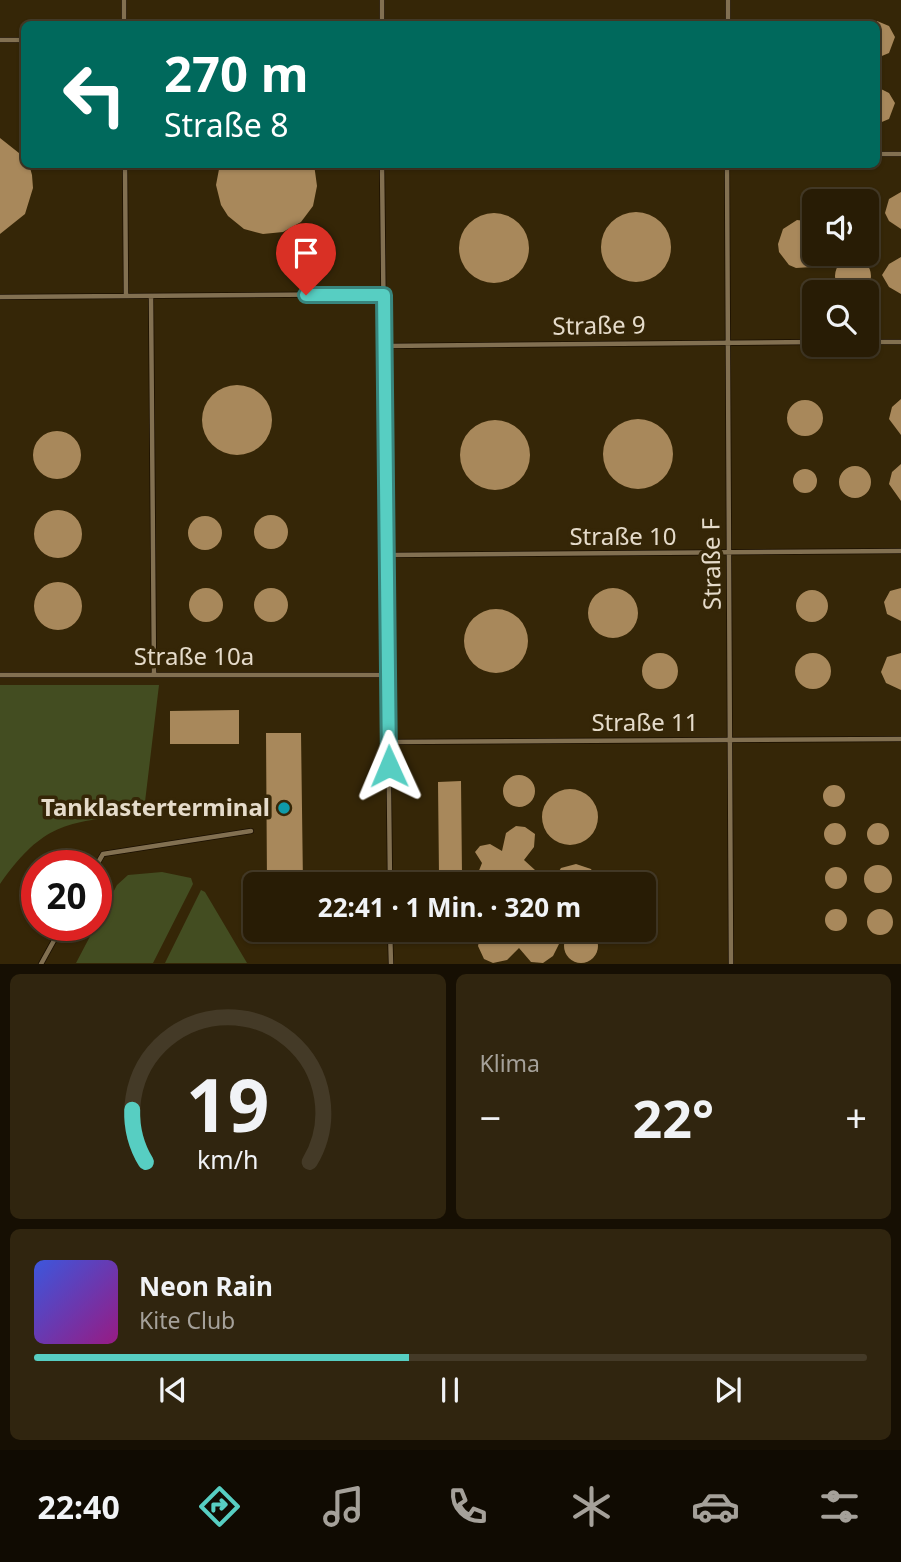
<!DOCTYPE html>
<html lang="de">
<head>
<meta charset="utf-8">
<style>
	:root { --surface:#281c05; --page:#30250f; --text:#f1f3f6; --muted:#a5a19a; --line:#443a27; --accent:#57cec2 }
	body { margin:0; font-family:"Noto Sans",sans-serif; background:var(--page); color:var(--text); height:100vh; display:flex; flex-direction:column; font-size:26px; white-space:nowrap }
	* { box-sizing:border-box; margin:0 }
	p { font-size:23px; color:var(--muted) }
	.icon { flex:none; width:38px; height:38px; fill:none; stroke:currentColor; stroke-width:2; stroke-linecap:round; stroke-linejoin:round }
	.map { position:relative; height:964px; overflow:hidden }
	.sheet { display:flex; flex-direction:column; gap:10px; padding:10px; background:#160f03; flex:1 }
	.sheet>* { flex:none }
	.top-card { position:absolute; left:21px; top:21px; width:859px; height:147px; border-radius:10px; box-shadow:0 2px 5px #0004,0 0 0 2px var(--line); background:#00695c; color:#fff; overflow:hidden }
	.tools { position:absolute; left:802px; top:189px; display:grid; gap:14px }
	.tools a { display:grid; place-items:center; width:77px; height:77px; border-radius:10px; background:var(--surface); box-shadow:0 2px 5px #0004,0 0 0 2px var(--line); font-size:35px }
	.speed { position:absolute; left:21px; top:850px; display:flex; gap:14px; font-size:35px; font-weight:700; text-align:center }
	.speed>* { display:grid; place-content:center; width:91px; height:91px; border-radius:50%; background:var(--surface); box-shadow:0 2px 5px #0004,0 0 0 2px var(--line); line-height:1 }
	.speed .limit { border:10px solid #d22; background:#fff; color:#111 }
	.pin { position:absolute; display:grid; place-items:center; width:60px; height:60px; color:#fff; margin:-72px -30px; border-radius:50% 50% 50% 0; rotate:-45deg; box-shadow:0 0 7px #0007 }
	.pin .icon { rotate:45deg }
	.me { position:absolute; width:77px; margin:-38px; rotate:359deg; stroke-linejoin:round; filter:drop-shadow(0 0 5px #0008) }
	.turn { display:flex; align-items:center; gap:24px; height:147px; padding:0 28px; font-size:32px }
	.turn .icon { width:91px; height:91px; stroke-width:2.5 }
	.turn b { display:block; font-size:49px; line-height:60px }
	.big { font-size:52px; font-weight:700; line-height:1.1 }
	.sheet .widget { flex:1; display:flex; flex-direction:column; justify-content:center; gap:10px; min-width:0; padding:0 24px; border-radius:10px; background:var(--page) }
	.sheet .dial { align-items:center; gap:0 }
	.dial svg { height:182px; overflow:visible; fill:none; stroke:var(--line); stroke-width:7; stroke-linecap:round; text-anchor:middle }
	.dial text { fill:var(--text); stroke:none }
	.song { display:flex; align-items:center; gap:21px }
	.cover { width:84px; height:84px; border-radius:10px; background:linear-gradient(135deg,hsl(230 70% 55%),hsl(310 70% 35%)) }
	.played { height:7px; border-radius:4px; background:linear-gradient(90deg,var(--accent) 45%,var(--line) 45%) }
	.keys { display:flex; justify-content:space-around; direction:ltr }
	.heat { display:flex; justify-content:space-between; align-items:center; font-size:38px; direction:ltr }
	.sheet .tiles { flex:1; display:grid; gap:10px; grid-template-columns:1fr 1fr }
	.widget:last-child { grid-column:span 2 }
	.trip { position:absolute; left:243px; top:872px; width:413px; height:70px; border-radius:10px; background:var(--surface); box-shadow:0 2px 5px #0004,0 0 0 2px var(--line); font-weight:700; line-height:70px; text-align:center }
	.tabs { display:flex; height:112px; justify-content:space-around; align-items:center; background:#100b02; color:var(--muted) }
	.tabs .icon { width:49px; height:49px }
	.tabs .selected { color:var(--accent) }
	.tabs b { font-size:32px; color:var(--text) }
	.map>svg:first-child { display:block }
	.green { fill:#434d21 }
	.building { fill:#a8885b }
	.lines { fill:none; stroke-linecap:round; stroke-linejoin:round }
	.service-casing { stroke:#1a0f00; stroke-width:6 }
	.service { stroke:#827051; stroke-width:4.5 }
	.route-casing { stroke:#39867e; stroke-width:18 }
	.route { stroke:#57cec2; stroke-width:12 }
	.culture-dot { fill:#0f9aa8; stroke:#352607; stroke-width:2.5 }
	.labels { text-anchor:middle; stroke-width:7; stroke-linejoin:round; paint-order:stroke }
	.street-label { font-size:24px; fill:#e5dbca; stroke:#352607 }
	.poi-label { font-size:24px; font-weight:bold; fill:#e5dbca; stroke:#352607; text-anchor:end }
</style>
</head>
<body>
<div class="map">
<svg width="901" height="964" viewBox="0 0 901 964">
	<rect width="100%" height="100%" fill="#352607"/>
	<path class="green" d="M0,685H159L145,802L126,805L128,816C62,821 39,829 0,884Z
		M162,872L191,878L193,884L153,963H76L117,885L128,875Z
		M201,890L205,892L247,963H165Z"/>
	<path class="building" d="M877,21L889,26L895,37L889,53L877,58Z
		M877,87L889,93L895,103L889,119L877,124Z
		M0,138L24,157V164H29L32,175L33,188L25,214L0,234Z
		M220,164H314L317,186L313,206L301,222L283,232L263,234L244,229L228,216L221,205L216,185Z
		M901,192V229L889,221L885,213L889,199Z
		M601 247a35 35 0 1 1 70 0a35 35 0 1 1-70 0Z
		M459 248a35 35 0 1 1 70 0a35 35 0 1 1-70 0Z
		M797,220L814,222V254H826L812,267L796,268L789,265L779,252L778,244L783,229Z
		M901,257V294L889,287L882,275L889,264Z
		M835 276a18 18 0 1 1 36 0a18 18 0 1 1-36 0Z
		M202 420a35 35 0 1 1 70 0a35 35 0 1 1-70 0Z
		M901,399V435L889,419L892,407Z
		M787 418a18 18 0 1 1 36 0a18 18 0 1 1-36 0Z
		M603 454a35 35 0 1 1 70 0a35 35 0 1 1-70 0Z
		M460 455a35 35 0 1 1 70 0a35 35 0 1 1-70 0Z
		M33 455a24 24 0 1 1 48 0a24 24 0 1 1-48 0Z
		M901,464V501L889,484L892,472Z
		M839 482a16 16 0 1 1 32 0a16 16 0 1 1-32 0Z
		M793 481a12 12 0 1 1 24 0a12 12 0 1 1-24 0Z
		M34 534a24 24 0 1 1 48 0a24 24 0 1 1-48 0Z
		M254 532a17 17 0 1 1 34 0a17 17 0 1 1-34 0Z
		M188 533a17 17 0 1 1 34 0a17 17 0 1 1-34 0Z
		M34 606a24 24 0 1 1 48 0a24 24 0 1 1-48 0Z
		M254 605a17 17 0 1 1 34 0a17 17 0 1 1-34 0Z
		M189 605a17 17 0 1 1 34 0a17 17 0 1 1-34 0Z
		M588 613a25 25 0 1 1 50 0a25 25 0 1 1-50 0Z
		M901,588V621L887,614L884,602L890,591Z
		M796 606a16 16 0 1 1 32 0a16 16 0 1 1-32 0Z
		M464 641a32 32 0 1 1 64 0a32 32 0 1 1-64 0Z
		M901,653V690L886,683L881,672L887,657Z
		M642 671a18 18 0 1 1 36 0a18 18 0 1 1-36 0Z
		M795 671a18 18 0 1 1 36 0a18 18 0 1 1-36 0Z
		M239,710V744H170V711Z
		M266,733H301L303,884H267Z
		M503 791a16 16 0 1 1 32 0a16 16 0 1 1-32 0Z
		M461,781L462,875L439,876L438,782Z
		M823 796a11 11 0 1 1 22 0a11 11 0 1 1-22 0Z
		M542 817a28 28 0 1 1 56 0a28 28 0 1 1-56 0Z
		M824 834a11 11 0 1 1 22 0a11 11 0 1 1-22 0Z
		M867 834a11 11 0 1 1 22 0a11 11 0 1 1-22 0Z
		M516,826L525,827L535,834L534,847L524,860L535,870L534,878L527,880L519,873L505,881L496,873L489,879H481L478,873L482,863L475,852L480,846L490,844L502,851L506,833Z
		M576,864L591,869L599,884H551L561,868Z
		M864 879a14 14 0 1 1 28 0a14 14 0 1 1-28 0Z
		M825 878a11 11 0 1 1 22 0a11 11 0 1 1-22 0Z
		M825 920a11 11 0 1 1 22 0a11 11 0 1 1-22 0Z
		M867 922a13 13 0 1 1 26 0a13 13 0 1 1-26 0Z
		M564 946a17 17 0 1 1 34 0a17 17 0 1 1-34 0Z
		M489,929L506,930L516,943L529,931L546,929L559,944L553,956L543,963L531,962L519,948L507,960L493,963L484,959L478,946L480,937Z"/>
	<g class="lines">
		<defs>
			<path id="service" d="M124,0V24
				M382,0V24
				M728,24V0
				M0,40H24
				M877,154H901
				M125,164L126,296
				M382,164L390,884
				M727,164L731,964
				M151,296L154,674
				M0,297L384,294
				M866,342H901
				M384,346L814,342
				M387,555L901,551
				M0,675H388
				M389,742L901,739
				M96,866L103,854L251,831
				M390,929L391,964
				M41,964L62,926"/>
		</defs>
		<use href="#service" class="service-casing"/>
		<use href="#service" class="service"/>
	</g>
	<g class="lines">
		<defs>
			<path id="route" d="M306,295H384L389,766"/>
		</defs>
		<use href="#route" class="route-casing"/>
		<use href="#route" class="route"/>
	</g>
	<circle class="culture-dot" cx="284" cy="808" r="7"/>
	<g class="labels">
		<g class="street-label">
			<text transform="translate(599 326) rotate(-1)" y="8">Straße 9</text>
			<text x="623" y="545">Straße 10</text>
			<text transform="translate(712 564) rotate(-91)" y="8">Straße F</text>
			<text x="194" y="665">Straße 10a</text>
			<text x="645" y="731">Straße 11</text>
		</g>
		<g class="poi-label">
			<text x="270" y="816">Tanklasterterminal</text>
		</g>
	</g>
</svg>
<div class="tools">
<a><svg class="icon" aria-label="sound" viewBox="0 0 24 24"><path d="M4 9h4l5-4v14l-5-4H4zM17 9q2 3 0 6"/></svg></a>
<a><svg class="icon" aria-label="search" viewBox="0 0 24 24"><circle cx="10" cy="10" r="6"/><path d="M15 15l6 6"/></svg></a>
</div>
<div class="speed"><div class="limit">20</div></div>
<div class="pin" style="left:306px;top:295px;background:#d93025"><svg class="icon" aria-label="arrive" viewBox="0 0 24 24"><path d="M6 21V4h12l-3 4 3 4H6"/></svg></div>
<svg class="me" style="left:389px;top:766px" viewBox="-20 -20 40 40"><path d="M0-17L14 15 0 8-14 15z" fill="#57cec2" stroke="#fff" stroke-width="4"/></svg>
<div class="trip">22:41 · 1 Min. · 320 m</div>
<div class="top-card">
<div class="turn"><svg class="icon" aria-label="left" viewBox="0 0 24 24"><path d="M17 20v-9H6M10 6l-5 5 5 5"/></svg><div><b>270 m</b>Straße 8</div></div>
</div>
</div>
<section class="sheet">
<div class="tiles">
<div class="widget dial"><svg viewBox="0 0 100 80">
<path d="M14 69A42 42 0 1 1 86 69"/>
<path d="M14 69A42 42 0 0 1 8 46" stroke="#57cec2"/>
<text x="50" y="56" font-size="32" font-weight="700">19</text>
<text x="50" y="72" font-size="11">km/h</text>
</svg></div>
<div class="widget"><p>Klima</p>
<div class="heat"><a>−</a><b class="big">22°</b><a>+</a></div>
</div>
<div class="widget">
<div class="song"><i class="cover"></i><div><b>Neon Rain</b><p>Kite Club</p></div></div>
<div class="played"></div>
<div class="keys"><svg class="icon" aria-label="previous" viewBox="0 0 24 24"><path d="M18 5L8 12l10 7zM5 5v14"/></svg><svg class="icon" aria-label="pause" viewBox="0 0 24 24"><path d="M8 5v14M16 5v14"/></svg><svg class="icon" aria-label="next" viewBox="0 0 24 24"><path d="M6 5l10 7-10 7zM19 5v14"/></svg></div>
</div>
</div>
</section>
<nav class="tabs">
<b>22:40</b>
<svg class="icon selected" aria-label="directions" viewBox="0 0 24 24"><path d="M12 3l9 9-9 9-9-9zM9 14v-3h6M13 9l2 2-2 2"/></svg>
<svg class="icon" aria-label="music" viewBox="0 0 24 24"><path d="M9 18V5l10-2v13"/><circle cx="6" cy="18" r="3"/><circle cx="16" cy="16" r="3"/></svg>
<svg class="icon" aria-label="phone" viewBox="0 0 24 24"><path d="M5 4h4l2 5-3 2q2 4 5 5l2-3 5 2v4C11 20 4 13 5 4z"/></svg>
<svg class="icon" aria-label="climate" viewBox="0 0 24 24"><path d="M12 3v18M4 7l16 10M4 17L20 7"/></svg>
<svg class="icon" aria-label="car" viewBox="0 0 24 24"><path d="M5 17H2v-5l4-1 3-4h7l3 4 3 1v5h-3M9 17h6M6 11h13"/><circle cx="7" cy="17" r="2"/><circle cx="17" cy="17" r="2"/></svg>
<svg class="icon" aria-label="filters" viewBox="0 0 24 24"><path d="M4 7h16M4 17h16"/><circle cx="9" cy="7" r="2"/><circle cx="15" cy="17" r="2"/></svg>
</nav>
</body>
</html>
